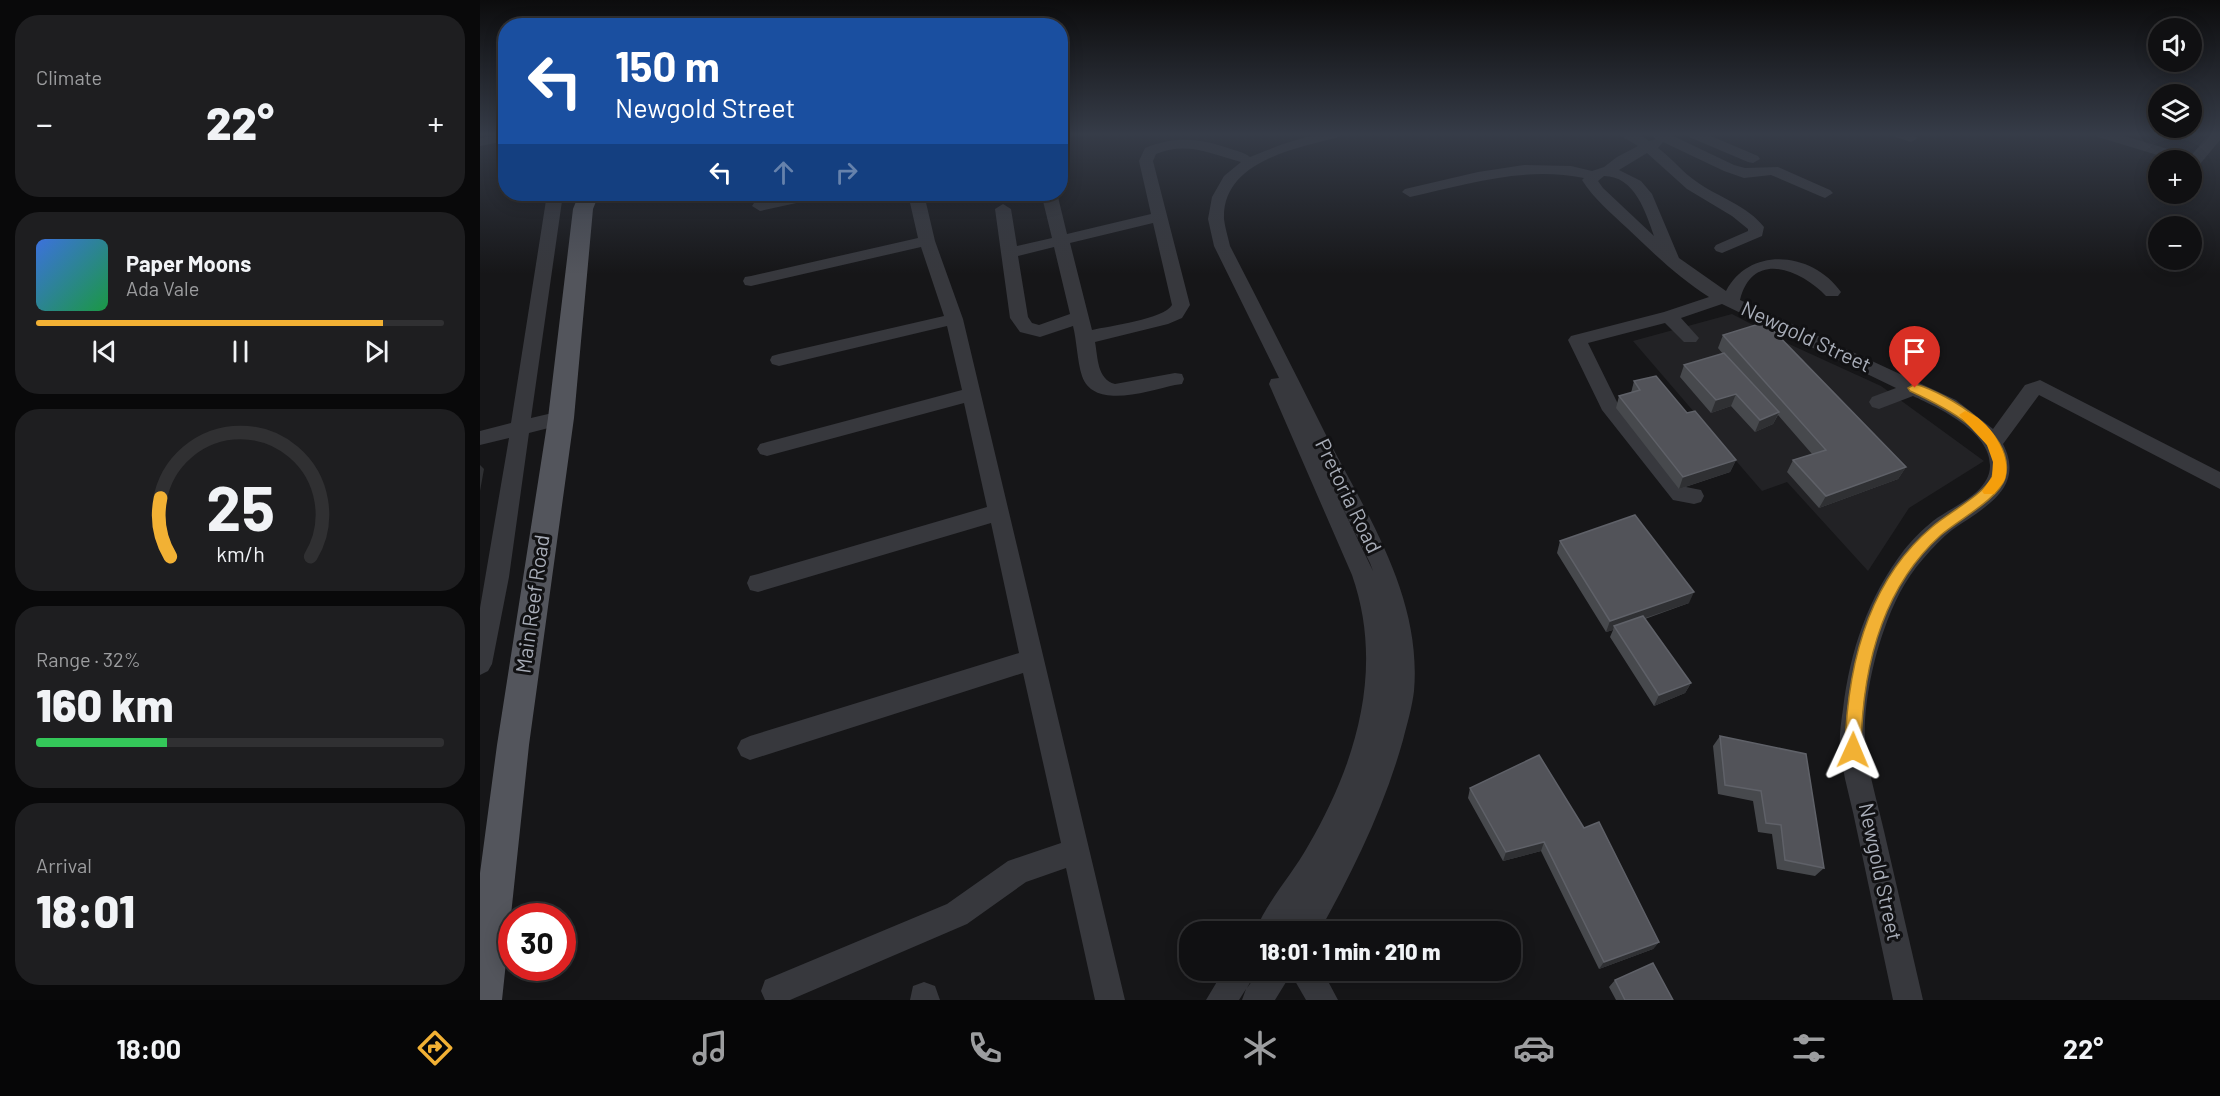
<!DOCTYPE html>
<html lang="en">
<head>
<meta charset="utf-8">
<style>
	:root { --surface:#101012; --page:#1e1e20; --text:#f1f3f6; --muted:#9c9d9f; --line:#303032; --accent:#f2b134 }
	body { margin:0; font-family:Barlow,sans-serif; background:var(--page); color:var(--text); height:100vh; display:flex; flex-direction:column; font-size:22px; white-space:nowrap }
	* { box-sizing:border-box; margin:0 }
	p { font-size:20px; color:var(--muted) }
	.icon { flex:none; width:33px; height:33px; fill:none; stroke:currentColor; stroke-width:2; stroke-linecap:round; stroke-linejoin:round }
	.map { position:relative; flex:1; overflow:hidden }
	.panel { display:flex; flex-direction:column; gap:15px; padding:15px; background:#09090a; width:480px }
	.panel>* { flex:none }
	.top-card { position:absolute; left:18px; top:18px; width:570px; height:183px; border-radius:24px; box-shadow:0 3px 15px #0003,0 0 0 2px var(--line); background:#1a4fa0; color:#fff; overflow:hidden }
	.tools { position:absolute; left:1668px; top:18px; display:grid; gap:12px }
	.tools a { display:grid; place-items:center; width:54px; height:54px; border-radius:50%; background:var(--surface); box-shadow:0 3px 15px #0003,0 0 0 2px var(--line); font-size:30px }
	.speed { position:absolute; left:18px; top:903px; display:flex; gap:12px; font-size:30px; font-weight:700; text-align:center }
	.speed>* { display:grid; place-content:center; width:78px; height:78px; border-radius:50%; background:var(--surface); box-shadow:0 3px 15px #0003,0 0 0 2px var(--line); line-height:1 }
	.speed .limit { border:9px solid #d22; background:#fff; color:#111 }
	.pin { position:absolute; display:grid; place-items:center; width:51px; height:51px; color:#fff; margin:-62px -26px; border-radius:50% 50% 50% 0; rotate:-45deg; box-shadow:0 0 6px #0007 }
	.pin .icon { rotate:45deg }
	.me { position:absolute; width:66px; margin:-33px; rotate:1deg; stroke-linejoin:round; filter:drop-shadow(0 0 4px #0008) }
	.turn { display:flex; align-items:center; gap:21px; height:126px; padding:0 18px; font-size:27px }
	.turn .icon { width:78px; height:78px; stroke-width:2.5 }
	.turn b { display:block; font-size:42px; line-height:51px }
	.lanes { display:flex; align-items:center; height:57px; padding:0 18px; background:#0003; justify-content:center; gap:30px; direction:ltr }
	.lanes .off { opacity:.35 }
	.big { font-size:45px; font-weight:800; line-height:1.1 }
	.panel .tile { flex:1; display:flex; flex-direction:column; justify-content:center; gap:9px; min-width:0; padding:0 21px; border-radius:24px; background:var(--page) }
	.panel .dial { align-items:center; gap:0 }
	.dial svg { height:156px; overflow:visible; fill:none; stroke:var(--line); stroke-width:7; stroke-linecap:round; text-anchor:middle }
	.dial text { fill:var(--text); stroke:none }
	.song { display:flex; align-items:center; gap:18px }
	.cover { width:72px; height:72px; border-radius:9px; background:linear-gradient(135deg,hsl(220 70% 55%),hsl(140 70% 35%)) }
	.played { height:6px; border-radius:3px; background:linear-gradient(90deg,var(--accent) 85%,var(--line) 85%) }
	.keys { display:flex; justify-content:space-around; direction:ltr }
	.heat { display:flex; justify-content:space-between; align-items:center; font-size:33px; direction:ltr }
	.charge { height:9px; border-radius:4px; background:linear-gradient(90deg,#34c759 32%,var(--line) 0) }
	.trip { position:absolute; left:699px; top:921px; width:342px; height:60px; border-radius:24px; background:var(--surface); box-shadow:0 3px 15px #0003,0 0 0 2px var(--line); font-weight:800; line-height:60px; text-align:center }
	.tabs { display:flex; height:96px; justify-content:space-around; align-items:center; background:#060607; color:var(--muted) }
	.tabs .icon { width:42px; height:42px }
	.tabs .selected { color:var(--accent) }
	.tabs b { font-size:27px; color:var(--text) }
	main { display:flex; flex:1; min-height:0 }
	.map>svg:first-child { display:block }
	.built { fill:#222225 }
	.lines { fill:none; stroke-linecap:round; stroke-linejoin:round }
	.minor { fill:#37383d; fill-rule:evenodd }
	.major { fill:#53555c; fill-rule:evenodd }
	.wall { fill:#47494d }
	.shaded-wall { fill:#2f3033 }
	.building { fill:#525359; stroke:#5f6168; stroke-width:1.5 }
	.route { fill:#f2b134; stroke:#9d7322; stroke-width:1.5 }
	.slow { fill:#f59e0b }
	.labels { text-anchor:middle; stroke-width:6; stroke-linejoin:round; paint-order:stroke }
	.street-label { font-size:21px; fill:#a8adb8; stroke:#111113 }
</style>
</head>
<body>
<main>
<section class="panel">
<div class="tile"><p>Climate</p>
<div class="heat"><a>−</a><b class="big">22°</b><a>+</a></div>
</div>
<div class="tile">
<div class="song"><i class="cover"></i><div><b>Paper Moons</b><p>Ada Vale</p></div></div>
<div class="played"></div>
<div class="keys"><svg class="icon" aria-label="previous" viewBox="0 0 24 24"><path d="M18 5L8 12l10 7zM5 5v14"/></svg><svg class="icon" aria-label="pause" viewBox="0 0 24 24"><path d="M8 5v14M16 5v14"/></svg><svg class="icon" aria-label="next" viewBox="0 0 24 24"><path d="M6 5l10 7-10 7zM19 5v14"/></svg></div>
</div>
<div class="tile dial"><svg viewBox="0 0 100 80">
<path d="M14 69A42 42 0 1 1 86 69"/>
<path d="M14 69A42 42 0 0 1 9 39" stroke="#f2b134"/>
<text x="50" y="56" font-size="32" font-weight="700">25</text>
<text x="50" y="72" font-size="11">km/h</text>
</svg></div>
<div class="tile"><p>Range · 32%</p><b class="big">160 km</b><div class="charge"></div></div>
<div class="tile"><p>Arrival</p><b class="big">18:01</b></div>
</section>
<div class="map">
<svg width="1740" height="1000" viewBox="0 0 1740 1000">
	<rect width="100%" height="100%" fill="#161618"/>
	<path class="built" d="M1252,314L1309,344L1401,386L1504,461L1429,508L1388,571L1307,482L1282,491L1153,341Z"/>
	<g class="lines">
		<path class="minor" d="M26,134V141L0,146V138Z
			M837,134H861L859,137C817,148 742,161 744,219C745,228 748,237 750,246C783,310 815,373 847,437C888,516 942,598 934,691C932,708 927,724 923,740C904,808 873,871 839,932H809L813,922L806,932H775C787,901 812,875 828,846C876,764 905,669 872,575L789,384L791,379L799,378L734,246L728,219L732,197L744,176L761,162C731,154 707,141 676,154L673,161L710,305L702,318L688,324L615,342C618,358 617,379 635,384L695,373L702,374L704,379L702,384L695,385C670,390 614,411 602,376C597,360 597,342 593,326L560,337L540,332L530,318L515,209L523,204L531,209L537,246L572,238L562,197L565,194H575L578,197L587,234L671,214L659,161L665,148C694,136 719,138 748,148C756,151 764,152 770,157L803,144ZM673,223L692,305C684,319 629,326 612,330L590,243ZM574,247L590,314L559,325L552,323L548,317L538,256ZM855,492L890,563L893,571Z
			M1138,134H1159L1169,141L1176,139L1170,134H1189L1254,165L1265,168L1298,167L1350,190L1353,193L1345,198L1340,196L1291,175L1264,178L1244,171L1183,142L1178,148C1192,158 1202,172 1217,182C1238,197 1268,206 1284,227L1282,236L1242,253L1236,251L1234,248L1236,245L1268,231V229L1252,216L1207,189L1167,153L1139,170L1161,181L1172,194L1199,258L1246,291C1270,245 1333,252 1361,292L1358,296H1346C1321,270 1273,249 1260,300L1476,400L1513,429L1545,385L1560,380L1740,472V489L1559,395L1523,444C1546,489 1503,508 1472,530C1462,538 1452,548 1443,559C1425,579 1413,604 1404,630C1392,663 1381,716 1386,751C1390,778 1398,805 1404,831C1417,887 1430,944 1443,1000H1413C1401,944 1389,887 1377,831C1372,804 1363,777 1360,750C1359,737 1361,722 1363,709C1370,651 1388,597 1424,550C1432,540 1443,529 1453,521C1471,507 1510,493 1510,466C1511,432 1459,408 1433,396L1399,409L1392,407L1389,402L1392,397L1416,388L1242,304L1201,318L1219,338L1216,342H1204L1185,323L1108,343L1137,402L1206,487L1221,490L1224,496L1221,502L1214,504L1193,500L1122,410L1088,340L1091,336L1184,312L1229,297C1199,278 1173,253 1147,228C1131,213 1114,199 1102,180L1104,178C1045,166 987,184 930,197L922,192L925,189L998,172L1044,165L1091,166L1112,171L1124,167L1137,157L1158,146ZM1124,176C1155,176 1166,213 1174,236L1123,188L1118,181Z
			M1207,134H1226L1278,156L1280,159L1273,163L1268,162L1209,137Z
			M1414,134H1434L1438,138L1431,142L1416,137Z
			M1616,134H1638L1711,156L1729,134H1740V140L1720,164L1712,165V160H1694L1618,137Z
			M67,194H83L51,418L81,411L88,413L91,418L88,423L49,433L29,577L12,664L8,671L0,675V608L29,438L0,445V431L31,423Z
			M319,194H347L344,197L280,211L272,206L274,203Z
			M428,194H444L455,241L483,319L645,1000H615L586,868L546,882L487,924L310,1000H285L281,991L285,980L467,904L528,861L581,843L543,673L270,760L261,756L257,748L261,740L270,736L539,653L511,523L278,592L270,590L267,583L270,576L278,574L507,507L484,403L287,456L280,454L277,449L280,444L287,442L482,390L467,326L299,366L292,364L290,360L292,356L299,354L464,316L441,247L271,286L265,285L263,281L265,277L271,276L438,238Z
			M744,970H777L767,988L780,970H842L858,1000H826L811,974L795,1000H762L766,989L759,1000H726Z
			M444,982L455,986L460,1000H430L433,986Z"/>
		<path class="major" d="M99,194H119L113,209L94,418L49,745L22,1000H0V873L17,745L68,418L93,209Z"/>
	</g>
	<path class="wall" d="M1243,335L1426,467L1418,479L1339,508L1307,472L1313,460L1332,454L1298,415L1293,424L1275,432L1251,406L1231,413L1200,377L1204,365L1243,354L1238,348Z
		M1154,381L1207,413L1256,460L1250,472L1199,489L1136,408L1139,396L1151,393Z
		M1080,541L1209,603L1165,619L1211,683L1205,693L1174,706L1130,637L1133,630L1126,632L1077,553Z
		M1240,736L1344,868L1335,876L1297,869L1292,834L1278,832L1273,801L1238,794L1233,746Z
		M990,788L1104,828L1179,942L1173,949L1119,969L1061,851L1023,861L988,798Z
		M1135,980L1193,1000H1136L1129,987Z"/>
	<path class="shaded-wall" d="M1256,394L1251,406L1231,413L1236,400Z
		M1299,412L1293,424L1275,432L1280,420Z
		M1256,460L1250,472L1199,489L1203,477Z
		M0,465L4,469L0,491Z
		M1426,467L1418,479L1339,508L1346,496Z
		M1214,592L1209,603L1136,628L1134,626L1133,630L1126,632L1130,621Z
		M1211,683L1205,693L1174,706L1179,695Z
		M1064,842L1061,851L1023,861L1026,852Z
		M1179,942L1173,949L1119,969L1124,962Z"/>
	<path class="building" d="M1285,322L1426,467L1346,496L1313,460L1346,450L1243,335Z
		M1244,353L1299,412L1280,420L1256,394L1236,400L1204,365Z
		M1176,376L1207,413L1215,411L1256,460L1203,477L1139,396L1160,390L1154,381Z
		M1155,515L1214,592L1130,621L1080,541Z
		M1163,616L1211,683L1179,695L1134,626Z
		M1240,736L1326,754L1344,868L1305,860L1301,825L1286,823L1281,791L1245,785Z
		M1059,755L1104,828L1119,822L1179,942L1124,962L1064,842L1026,852L990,788Z
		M1173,963L1193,1000H1145L1135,980Z"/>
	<linearGradient id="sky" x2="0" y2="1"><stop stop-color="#0c0c0d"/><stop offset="0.49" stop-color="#363c48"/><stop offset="1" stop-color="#363c48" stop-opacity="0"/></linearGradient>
	<rect width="1740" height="274" fill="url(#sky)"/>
	<path class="route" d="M1435,384C1469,394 1537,434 1525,478C1519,499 1478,520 1461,535C1400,590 1382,672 1381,750L1379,756L1373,758L1367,756L1365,750C1367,669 1387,582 1452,527C1466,514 1505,494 1512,477C1527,436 1458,404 1430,391L1428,388Z"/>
	<path class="slow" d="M1485,411C1508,418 1533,455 1525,479C1523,484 1517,490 1514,494H1504L1502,491L1512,477L1513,462L1507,445L1479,415Z"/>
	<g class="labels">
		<g class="street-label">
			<text transform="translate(1326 337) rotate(25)" y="7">Newgold Street</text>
			<text transform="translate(868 496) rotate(64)" y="7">Pretoria Road</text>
			<text transform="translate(53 604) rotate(-82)" y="7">Main Reef Road</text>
			<text transform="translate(1400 872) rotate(78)" y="7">Newgold Street</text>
		</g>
	</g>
</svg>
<div class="tools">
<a><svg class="icon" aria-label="sound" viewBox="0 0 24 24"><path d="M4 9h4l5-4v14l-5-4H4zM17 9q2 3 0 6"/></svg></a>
<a><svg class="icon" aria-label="layers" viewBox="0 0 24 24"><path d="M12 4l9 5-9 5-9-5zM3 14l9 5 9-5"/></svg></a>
<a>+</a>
<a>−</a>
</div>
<div class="speed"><div class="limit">30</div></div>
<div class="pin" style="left:1435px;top:388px;background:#d93025"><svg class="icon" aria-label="arrive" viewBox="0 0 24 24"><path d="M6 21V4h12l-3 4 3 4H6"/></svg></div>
<svg class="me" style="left:1373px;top:750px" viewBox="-20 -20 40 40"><path d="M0-17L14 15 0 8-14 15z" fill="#f2b134" stroke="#fff" stroke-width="4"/></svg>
<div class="trip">18:01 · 1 min · 210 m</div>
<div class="top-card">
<div class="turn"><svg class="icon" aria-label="left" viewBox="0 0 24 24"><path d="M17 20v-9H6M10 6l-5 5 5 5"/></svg><div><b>150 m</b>Newgold Street</div></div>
<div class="lanes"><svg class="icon" aria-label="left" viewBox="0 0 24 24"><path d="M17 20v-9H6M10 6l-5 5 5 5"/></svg><svg class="icon off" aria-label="ahead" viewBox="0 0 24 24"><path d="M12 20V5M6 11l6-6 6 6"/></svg><svg class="icon off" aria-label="right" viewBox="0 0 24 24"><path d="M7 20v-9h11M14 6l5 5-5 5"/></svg></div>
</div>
</div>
</main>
<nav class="tabs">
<b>18:00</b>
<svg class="icon selected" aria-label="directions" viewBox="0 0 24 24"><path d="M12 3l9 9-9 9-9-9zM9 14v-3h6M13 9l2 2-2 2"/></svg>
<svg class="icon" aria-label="music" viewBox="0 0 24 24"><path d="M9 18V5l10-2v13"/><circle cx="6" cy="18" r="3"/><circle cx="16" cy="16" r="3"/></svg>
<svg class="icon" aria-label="phone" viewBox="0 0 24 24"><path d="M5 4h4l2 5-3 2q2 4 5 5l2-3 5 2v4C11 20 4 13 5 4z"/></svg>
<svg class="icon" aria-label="climate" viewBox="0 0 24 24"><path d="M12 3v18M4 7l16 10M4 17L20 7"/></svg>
<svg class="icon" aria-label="car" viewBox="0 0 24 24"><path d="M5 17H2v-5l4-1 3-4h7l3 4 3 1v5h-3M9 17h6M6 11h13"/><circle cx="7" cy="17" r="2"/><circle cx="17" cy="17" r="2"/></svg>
<svg class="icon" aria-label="filters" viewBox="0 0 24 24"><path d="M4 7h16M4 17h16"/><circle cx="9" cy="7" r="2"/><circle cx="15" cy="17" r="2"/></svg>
<b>22°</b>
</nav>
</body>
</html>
